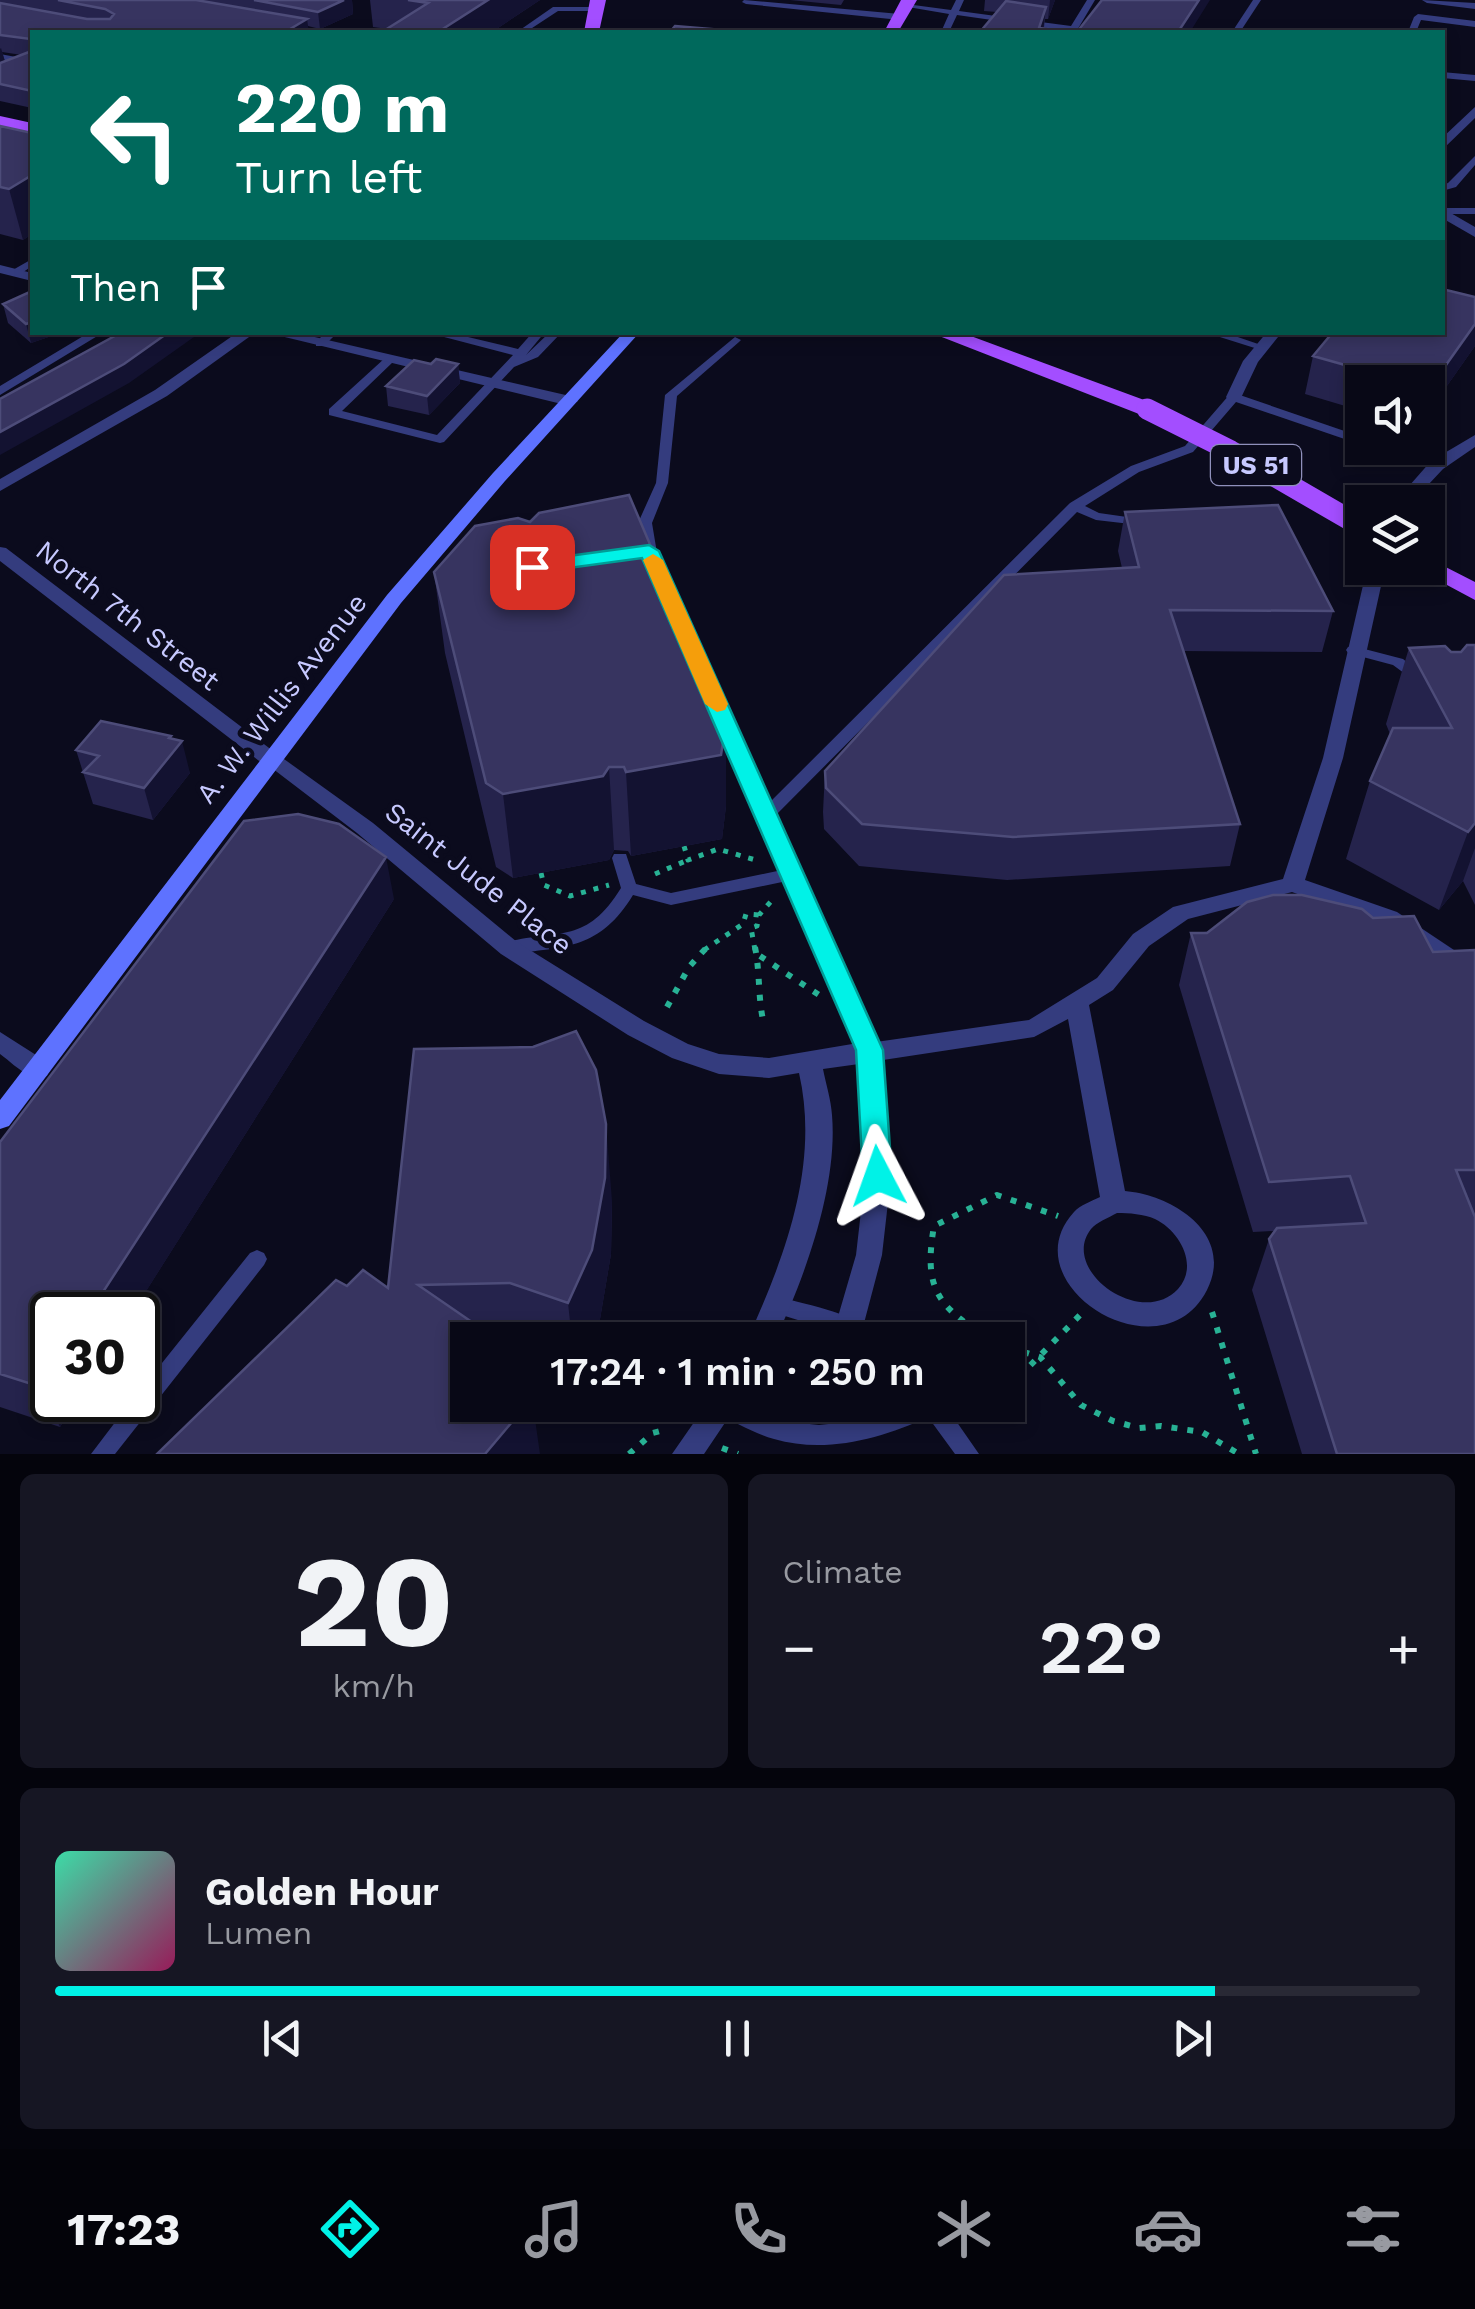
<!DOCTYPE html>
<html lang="en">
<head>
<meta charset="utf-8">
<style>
	:root { --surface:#080816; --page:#161623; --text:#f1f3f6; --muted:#989aa1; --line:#292935; --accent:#00f2e7 }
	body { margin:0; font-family:"Work Sans",sans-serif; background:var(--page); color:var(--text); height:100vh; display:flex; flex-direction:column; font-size:38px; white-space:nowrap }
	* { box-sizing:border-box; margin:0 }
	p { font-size:32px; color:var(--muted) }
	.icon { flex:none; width:55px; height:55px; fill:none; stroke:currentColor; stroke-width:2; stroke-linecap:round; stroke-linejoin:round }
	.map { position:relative; height:1454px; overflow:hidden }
	.sheet { display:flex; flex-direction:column; gap:20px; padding:20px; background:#04040c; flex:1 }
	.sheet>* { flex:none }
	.hud { position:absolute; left:30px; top:30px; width:1415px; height:305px; border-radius:0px; box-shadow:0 5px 15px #0003,0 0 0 2px var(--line); background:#00695c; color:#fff; overflow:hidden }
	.buttons { position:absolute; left:1345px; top:365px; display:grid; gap:20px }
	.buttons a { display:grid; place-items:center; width:100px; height:100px; border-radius:0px; background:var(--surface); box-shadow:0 5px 15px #0003,0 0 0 2px var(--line); font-size:50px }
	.speed { position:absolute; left:30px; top:1292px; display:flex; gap:20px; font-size:50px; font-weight:700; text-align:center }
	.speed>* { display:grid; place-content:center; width:130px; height:130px; border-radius:50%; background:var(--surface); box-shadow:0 5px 15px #0003,0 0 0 2px var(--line); line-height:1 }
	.speed .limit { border:5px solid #111; border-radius:15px; background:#fff; color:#111 }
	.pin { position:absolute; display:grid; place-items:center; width:85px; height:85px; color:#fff; margin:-42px; border-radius:20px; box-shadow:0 5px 15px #0006 }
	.me { position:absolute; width:110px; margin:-55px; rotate:356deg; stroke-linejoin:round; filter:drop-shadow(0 0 8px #0008) }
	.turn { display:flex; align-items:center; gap:35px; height:210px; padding:0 40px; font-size:45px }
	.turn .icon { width:130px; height:130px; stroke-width:2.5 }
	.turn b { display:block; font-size:70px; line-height:85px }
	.then { display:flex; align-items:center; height:95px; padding:0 40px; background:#0003; gap:20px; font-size:38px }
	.big { font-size:75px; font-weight:600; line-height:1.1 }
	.sheet .widget { flex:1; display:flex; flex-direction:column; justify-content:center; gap:15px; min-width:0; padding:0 35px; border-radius:15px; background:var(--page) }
	.sheet .dial { align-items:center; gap:0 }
	.dial b { font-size:130px; line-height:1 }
	.song { display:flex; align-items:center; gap:30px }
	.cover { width:120px; height:120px; border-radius:15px; background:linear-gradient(135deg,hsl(160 70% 55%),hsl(330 70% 35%)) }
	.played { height:10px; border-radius:5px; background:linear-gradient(90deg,var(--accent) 85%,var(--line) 85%) }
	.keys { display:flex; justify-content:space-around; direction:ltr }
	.heat { display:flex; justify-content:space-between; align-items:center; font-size:55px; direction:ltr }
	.sheet .tiles { flex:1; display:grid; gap:20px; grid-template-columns:1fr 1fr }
	.widget:last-child { grid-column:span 2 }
	.trip { position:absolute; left:450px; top:1322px; width:575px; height:100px; border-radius:0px; background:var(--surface); box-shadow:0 5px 15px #0003,0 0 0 2px var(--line); font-weight:600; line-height:100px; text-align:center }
	.menu { display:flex; height:160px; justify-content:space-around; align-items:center; background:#030309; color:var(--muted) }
	.menu .icon { width:70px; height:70px }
	.menu .selected { color:var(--accent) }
	.menu b { font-size:45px; color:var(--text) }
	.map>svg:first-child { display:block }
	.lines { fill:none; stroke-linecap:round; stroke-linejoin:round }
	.path-far1 { stroke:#28b295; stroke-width:5; stroke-dasharray:5 8; stroke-linecap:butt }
	.path { stroke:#28b295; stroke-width:6; stroke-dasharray:6 10; stroke-linecap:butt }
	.service { fill:#343c7e; fill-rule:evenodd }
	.minor { fill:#343c7e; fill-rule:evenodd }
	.tertiary { fill:#343c7e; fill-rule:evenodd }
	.secondary { fill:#5e72ff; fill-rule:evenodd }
	.primary { fill:#a34eff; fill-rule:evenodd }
	.primary-bridge { stroke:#a34eff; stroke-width:21 }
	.wall { fill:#25234c; fill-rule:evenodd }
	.shaded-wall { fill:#131231 }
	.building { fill:#373460; stroke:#4d4c79; stroke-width:2.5 }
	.route { fill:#00f2e7; stroke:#009d96; stroke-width:2.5 }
	.slow { fill:#f59e0b }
	.labels { text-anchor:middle; stroke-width:10; stroke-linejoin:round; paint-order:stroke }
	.shield { fill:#0b0b1d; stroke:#8f90bb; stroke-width:2.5 }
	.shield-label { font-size:25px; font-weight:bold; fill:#c7c9ff }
	.street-label { font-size:28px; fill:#c7c9ff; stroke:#0b0b1d }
</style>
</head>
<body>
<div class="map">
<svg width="1475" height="1454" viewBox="0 0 1475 1454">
	<rect width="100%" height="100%" fill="#0b0b1d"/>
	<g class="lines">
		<path class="path-far1" d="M684,846L688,860L718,849L759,861
			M541,873L544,885L570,896L609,885
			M655,874L688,860
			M704,950L743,924L746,914L759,915
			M755,950L751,928L757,926L759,915L774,898"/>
		<path class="path" d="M755,947C760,973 758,996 763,1020
			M760,956L822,997
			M667,1007L689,967L707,947
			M1212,1312L1256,1454
			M990,1340C938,1306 923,1290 934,1226L997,1195L1058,1216
			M1008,1347L1040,1357L1081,1405L1113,1421L1139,1428L1161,1426L1202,1432L1239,1454
			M1008,1388L1081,1314
			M640,1405L681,1419
			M980,1413L988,1405
			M722,1448L738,1454
			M629,1454L653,1433L668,1429"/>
		<path class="service" d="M744,0L900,14L904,17L900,20L746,4L742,2Z
			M956,0H964L959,11L1071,26L1087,0H1095L1076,32L957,15L949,32H941L949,14L902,6L906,4L951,10Z
			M1253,0H1261L1240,32H1232Z
			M553,7H596L600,9L596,11H558L526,32H517Z
			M1418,14L1475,21V27L1421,20L1416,32H1408L1414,17Z
			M893,29L897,32H887L888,30Z
			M1442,72L1475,75V81L1442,78Z
			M1475,156V165L1456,187L1442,191V185L1448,183Z
			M1442,208H1475V214H1442Z
			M32,259V266L19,275H11V271Z
			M90,332H104L0,395V386Z
			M326,332H338L324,346H316V342Z
			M425,332H447L518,349L533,332H545L526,355L550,332H562L538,357L514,367L444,442L440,443L329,415V409L385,358H393V362L342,411L437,435L513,355Z
			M1204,332H1223L1267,347L1261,350Z
			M735,337L741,340L739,342L677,396L668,483L652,523L657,553L655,556H645L638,523L656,483L665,395Z
			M1234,393L1362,437V445L1236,402L1193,452L1139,472L1085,506L1099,513L1148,520L1150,523L1148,526L1096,520L1077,512L774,817L879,1050L876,1055L870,1057L864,1055L861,1050L787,881L671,905L633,895C600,949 566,947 509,954L503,953L500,948L503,943C559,928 585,946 621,888L612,858L614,854H626L636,884L671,893L782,870L710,706L712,703L717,701L724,706L768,804L1070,503L1131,466L1185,446L1230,394Z
			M1353,646L1403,659L1424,676L1422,679H1412L1393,665L1348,653L1346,650L1348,647Z
			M257,1250L264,1253L267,1259L264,1265L115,1454H91L132,1400H138V1393L250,1253Z
			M779,1297C807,1305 864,1314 878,1340H851L843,1334L772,1312L769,1306L772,1300Z
			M713,1405H743L780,1421L819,1425L857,1421L907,1405H945L979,1454H955L928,1417C881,1439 825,1454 774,1439C753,1433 735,1422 715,1413Z"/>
		<path class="minor" d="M0,54L32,60V66L0,60Z
			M1475,107V118L1442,150V138Z
			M1442,208L1475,227V237L1442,218Z
			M0,265L32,273V281L0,273Z
			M238,332H256L167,396L0,491V479L155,390Z
			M264,332H293L570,396L578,401L570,406Z
			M1267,332H1282L1258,362L1240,400H1228L1226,397L1243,361Z
			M1475,435V447L1443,469L1412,502H1395L1431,461Z
			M1367,568H1385L1343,758L1305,880L1397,912L1475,964V985L1381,924L1292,892L1188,919L1149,946L1113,990L1089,1005L1125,1191C1173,1195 1235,1234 1207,1290C1161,1380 1008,1284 1074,1212C1080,1205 1092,1201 1100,1197L1068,1019L1034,1037L883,1060L891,1176L882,1255L863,1327L859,1336L849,1339L839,1336L835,1327L856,1255L865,1176L859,1064L823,1069C826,1084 831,1100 832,1115C838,1186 805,1277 775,1340H747C785,1257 820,1165 799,1073L769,1078L719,1074L672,1058L628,1035L501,954L357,833L260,759L270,752L277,754L373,823L517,942L644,1021L688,1044L719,1054L769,1058L870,1041L876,1042L1029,1020L1097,978L1133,934L1173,907L1283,879L1323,758ZM1117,1213C1129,1213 1144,1214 1155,1219C1180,1231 1199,1266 1178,1289C1141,1329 1059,1270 1091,1229C1097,1222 1108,1218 1117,1213Z
			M0,1032L47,1062L50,1069L47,1076C29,1082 14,1064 0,1054Z
			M706,1405H737L704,1454H672Z"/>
		<path class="tertiary" d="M1422,0L1475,3V9L1427,3Z
			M0,547L6,548L277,754L280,759L277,764H263L0,561Z"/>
		<path class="secondary" d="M624,332H640L505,481L401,603L9,1126L0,1129V1100L387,595L493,473Z"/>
		<path class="primary" d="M590,0H606L599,32H584Z
			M901,0H917L898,32H884Z
			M0,116L32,123V133L0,126Z
			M929,332H960L1155,404L1158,409L1155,414H1139Z
			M1428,558L1475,582V600L1419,570L1417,568H1428Z"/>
		<path class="primary-bridge" d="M1147,409L1231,451L1362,527"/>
	</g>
	<path class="wall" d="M0,0H352L353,14L320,29L308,26L32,32V108L0,101ZM2,52L22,55L5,61Z
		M370,0H540L492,32L388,29L373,27Z
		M790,0H844L841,5Z
		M985,0H1055L1048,19H1045L1044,28L997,12L984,11Z
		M0,126L32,133V234L23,240L0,234Z
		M32,291V332H63L31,343L8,323L3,304Z
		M1475,297V346L1430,410L1428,409V382H1362V411L1305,394L1313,356Z
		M431,364H458L460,383L429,415L388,406L386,386Z
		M1125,512L1333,611L1322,652L1183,651L1240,824L1230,866L1007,880L859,866L824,829L823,812L825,771L1122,568L1118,551Z
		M434,572L726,723V806L722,839L631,856L628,851L614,850L609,860L513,878L496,867L445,653Z
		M1475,645V905L1463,881L1439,910L1346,859L1370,781L1390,734L1386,724L1409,648L1461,652Z
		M171,736L190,773L153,820L93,804L76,750Z
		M394,899L60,1427L0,1407V1142Z
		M1373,918L1433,952L1475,950V1454H1302L1252,1290L1269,1239L1274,1231L1253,1232L1179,985L1191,933Z
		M612,1201L611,1254L599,1325L592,1340H468L347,1286L388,1288Z"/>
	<path class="shaded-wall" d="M344,0H352L353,14L320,29L318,12Z
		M488,0H540L492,32H438Z
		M1050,0H1055L1048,19Z
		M1199,0H1210L1190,32H1178Z
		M1046,7L1043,32L1039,28Z
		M307,19L309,32H285Z
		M1,48L6,65L0,69V49Z
		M32,175V234L23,240L9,189Z
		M32,322V332H63L31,343L26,324Z
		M1475,324V346L1430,410L1441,372Z
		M169,332H193L194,337L129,383L0,455V432Z
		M458,364L460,383L429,415L427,396Z
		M1414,365L1409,382H1402V381Z
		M726,723V806L722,839L631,856L626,772Z
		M171,736L175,749L182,741L190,773L153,820L144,788Z
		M609,767L614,850L609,860L513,878L503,794Z
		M1475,823V848L1463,881L1439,910L1468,832Z
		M386,857L394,899L131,1315H88Z
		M606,1124L612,1201L611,1254L599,1325L592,1340H572L568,1303Z
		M52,1369V1400H77L60,1427L41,1387Z
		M524,1405H533L540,1454H485Z"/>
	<path class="building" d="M58,0H196L307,19L285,32H32V91L0,84V63L29,52L31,39L0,35V3L87,19H110L114,14L105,9Z
		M254,0H344L318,12Z
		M408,0H488L438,32H382L428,3Z
		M1102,0H1199L1178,32H1077Z
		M1006,1L1046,7L1039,28L1056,30L1054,32H980Z
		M675,26L747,32H670Z
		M0,126L32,133V175L9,189L0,187Z
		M1442,289L1475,297V324L1441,372L1414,365L1402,381L1313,356L1333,332H1442Z
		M32,291V322L26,324L3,304Z
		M122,332H169L124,364L0,432V399Z
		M436,359L458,364L427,396L386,386L414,360L431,364Z
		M629,495L726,723L721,755L626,772L624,767H609L603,776L503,794L486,783L434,572L475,526L518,518L530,522L539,513Z
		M1278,505L1333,611L1170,610L1240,824L1013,837L862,824L826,788L825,771L1004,575L1139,567L1125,512Z
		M1467,645H1475V823L1468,832L1370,781L1393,728H1452L1409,648L1445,646L1451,652H1461Z
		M101,721L171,736L169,738L182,741L144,788L83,772L99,756L76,750Z
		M298,814L339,824L386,857L88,1315H52V1369L41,1387L0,1374V1142L244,821Z
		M1273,895H1302L1362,909L1373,918L1414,916L1433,952L1475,950V1170H1456L1475,1217V1454H1337L1269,1239L1277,1228L1366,1223L1350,1176L1269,1182L1191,933H1207L1247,902Z
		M576,1031L596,1070L606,1124L605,1178L592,1250L568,1303L510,1283L418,1285L498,1340H468V1405H524L523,1409L485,1454H157L336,1280L347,1286L363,1270L388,1288L414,1049L533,1047Z"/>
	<path class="route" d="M649,545L659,551L883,1050L892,1176L888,1185L878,1188L867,1185L863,1176L856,1050L642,558L532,573L522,567L532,561Z"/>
	<path class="slow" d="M653,554L663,560L728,704L725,710L717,712L705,704L643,560Z"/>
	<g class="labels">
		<rect class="shield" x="1211" y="445" width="90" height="40" rx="8"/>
		<g class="shield-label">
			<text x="1256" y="474">US 51</text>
		</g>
		<g class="street-label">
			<text transform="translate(128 615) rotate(38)" y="10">North 7th Street</text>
			<text transform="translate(281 698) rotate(-52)" y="10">A. W. Willis Avenue</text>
			<text transform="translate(479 878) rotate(38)" y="10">Saint Jude Place</text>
		</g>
	</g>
</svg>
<div class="buttons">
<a><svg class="icon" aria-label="sound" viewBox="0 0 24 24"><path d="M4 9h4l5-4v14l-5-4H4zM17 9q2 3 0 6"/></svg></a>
<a><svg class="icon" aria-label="layers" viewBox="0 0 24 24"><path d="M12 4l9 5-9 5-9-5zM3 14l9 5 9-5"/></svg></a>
</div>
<div class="speed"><div class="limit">30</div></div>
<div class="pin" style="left:532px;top:567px;background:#d93025"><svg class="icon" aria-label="arrive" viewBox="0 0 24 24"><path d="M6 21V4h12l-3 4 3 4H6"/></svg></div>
<svg class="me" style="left:878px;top:1176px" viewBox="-20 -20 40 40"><path d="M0-17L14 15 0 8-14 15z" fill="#00f2e7" stroke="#fff" stroke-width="4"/></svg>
<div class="trip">17:24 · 1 min · 250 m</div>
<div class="hud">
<div class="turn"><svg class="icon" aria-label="left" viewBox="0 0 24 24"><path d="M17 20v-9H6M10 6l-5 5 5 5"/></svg><div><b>220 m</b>Turn left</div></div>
<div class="then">Then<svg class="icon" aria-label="arrive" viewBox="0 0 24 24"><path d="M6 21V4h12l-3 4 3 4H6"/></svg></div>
</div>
</div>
<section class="sheet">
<div class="tiles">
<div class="widget dial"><b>20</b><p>km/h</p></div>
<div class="widget"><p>Climate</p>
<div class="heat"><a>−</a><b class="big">22°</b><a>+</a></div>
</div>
<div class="widget">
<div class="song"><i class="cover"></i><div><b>Golden Hour</b><p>Lumen</p></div></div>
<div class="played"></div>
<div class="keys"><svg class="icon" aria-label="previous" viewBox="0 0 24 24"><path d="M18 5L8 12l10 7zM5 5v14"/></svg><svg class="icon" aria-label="pause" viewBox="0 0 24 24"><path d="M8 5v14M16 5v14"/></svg><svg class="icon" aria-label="next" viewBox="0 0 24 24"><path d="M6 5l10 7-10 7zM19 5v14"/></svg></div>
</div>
</div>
</section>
<nav class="menu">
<b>17:23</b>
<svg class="icon selected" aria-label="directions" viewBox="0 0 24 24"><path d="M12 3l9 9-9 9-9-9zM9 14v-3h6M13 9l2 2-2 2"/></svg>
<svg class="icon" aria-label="music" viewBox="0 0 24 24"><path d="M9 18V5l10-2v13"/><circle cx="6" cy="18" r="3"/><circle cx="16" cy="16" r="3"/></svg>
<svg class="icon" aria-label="phone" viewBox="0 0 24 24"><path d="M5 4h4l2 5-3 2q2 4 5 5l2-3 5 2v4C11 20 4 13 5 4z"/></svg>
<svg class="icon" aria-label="climate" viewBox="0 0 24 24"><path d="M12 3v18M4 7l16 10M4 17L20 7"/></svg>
<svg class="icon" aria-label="car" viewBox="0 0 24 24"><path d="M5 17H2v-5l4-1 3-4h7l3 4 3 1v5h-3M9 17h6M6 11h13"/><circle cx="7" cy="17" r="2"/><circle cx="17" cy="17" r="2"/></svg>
<svg class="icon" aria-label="filters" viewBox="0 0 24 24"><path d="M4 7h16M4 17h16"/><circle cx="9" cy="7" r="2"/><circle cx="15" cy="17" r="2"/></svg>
</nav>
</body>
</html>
